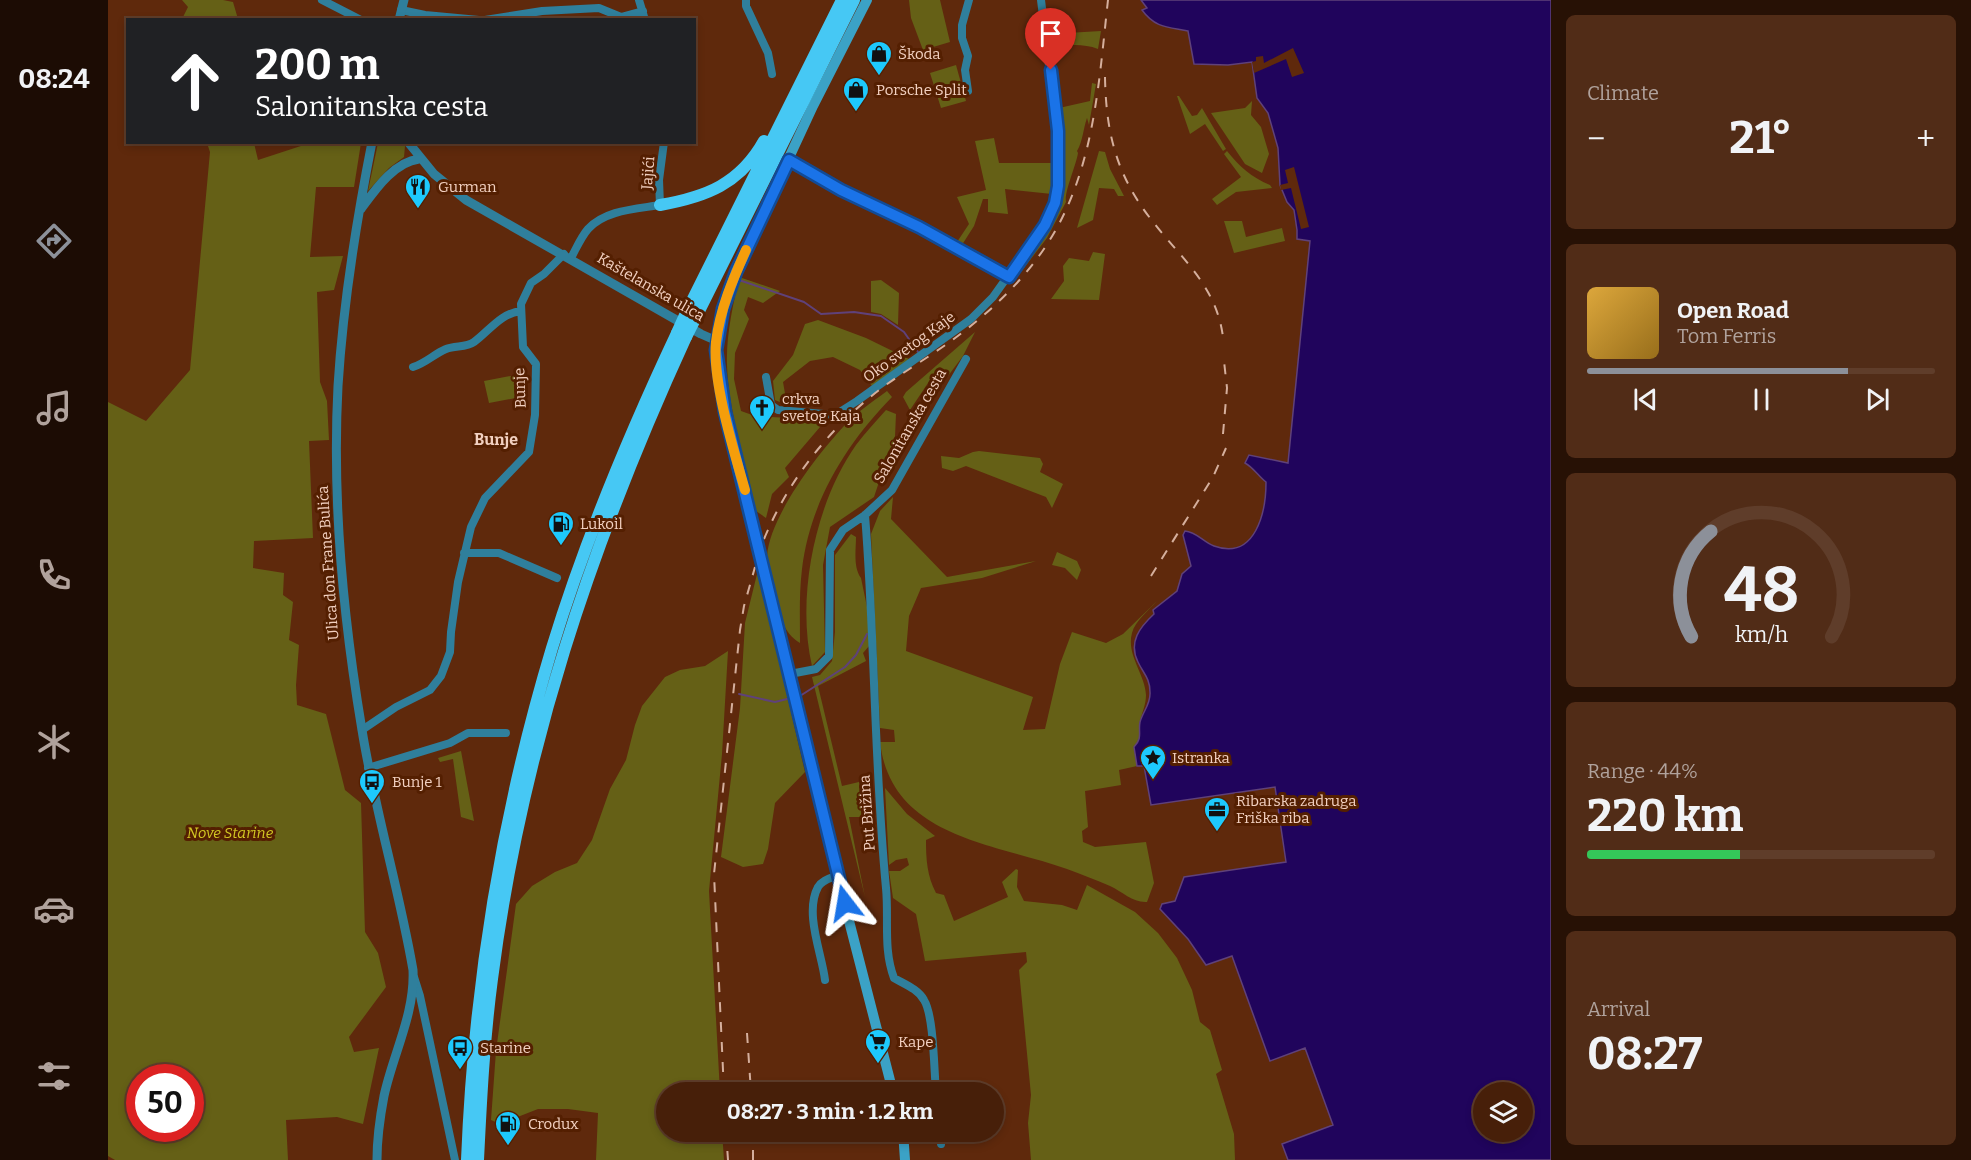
<!DOCTYPE html>
<html lang="en">
<head>
<meta charset="utf-8">
<style>
	:root { --surface:#471f09; --page:#512c17; --text:#f1f3f6; --muted:#b0a29c; --line:#5f3d2a; --accent:#8c9099 }
	body { margin:0; font-family:Bitter,serif; background:var(--page); color:var(--text); height:100vh; display:flex; flex-direction:column; font-size:22px; white-space:nowrap }
	* { box-sizing:border-box; margin:0 }
	p { font-size:20px; color:var(--muted) }
	.icon { flex:none; width:33px; height:33px; fill:none; stroke:currentColor; stroke-width:2; stroke-linecap:round; stroke-linejoin:round }
	.map { position:relative; flex:1; overflow:hidden }
	.panel { display:flex; flex-direction:column; gap:15px; padding:15px; background:#271105; width:420px }
	.panel>* { flex:none }
	.guide { position:absolute; left:18px; top:18px; width:570px; height:126px; border-radius:0px; box-shadow:0 3px 9px #0003,0 0 0 2px var(--line); background:#202124; color:#fff; overflow:hidden }
	.controls { position:absolute; left:1365px; top:1082px; display:grid; gap:12px }
	.controls a { display:grid; place-items:center; width:60px; height:60px; border-radius:50%; background:var(--surface); box-shadow:0 3px 9px #0003,0 0 0 2px var(--line); font-size:30px }
	.speed { position:absolute; left:18px; top:1064px; display:flex; gap:12px; font-size:30px; font-weight:700; text-align:center }
	.speed>* { display:grid; place-content:center; width:78px; height:78px; border-radius:50%; background:var(--surface); box-shadow:0 3px 9px #0003,0 0 0 2px var(--line); line-height:1 }
	.speed .limit { border:9px solid #d22; background:#fff; color:#111 }
	.pin { position:absolute; display:grid; place-items:center; width:51px; height:51px; color:#fff; margin:-62px -26px; border-radius:50% 50% 50% 0; rotate:-45deg; box-shadow:0 0 6px #0007 }
	.pin .icon { rotate:45deg }
	.me { position:absolute; width:66px; margin:-33px; rotate:346deg; stroke-linejoin:round; filter:drop-shadow(0 0 4px #0008) }
	.turn { display:flex; align-items:center; gap:21px; height:126px; padding:0 30px; font-size:27px }
	.turn .icon { width:78px; height:78px; stroke-width:2.5 }
	.turn b { display:block; font-size:42px; line-height:51px }
	.big { font-size:45px; font-weight:700; line-height:1.1 }
	.panel .tile { flex:1; display:flex; flex-direction:column; justify-content:center; gap:9px; min-width:0; padding:0 21px; border-radius:9px; background:var(--page) }
	.panel .dial { align-items:center; gap:0 }
	.dial svg { height:156px; overflow:visible; fill:none; stroke:var(--line); stroke-width:7; stroke-linecap:round; text-anchor:middle }
	.dial text { fill:var(--text); stroke:none }
	.song { display:flex; align-items:center; gap:18px }
	.cover { width:72px; height:72px; border-radius:9px; background:linear-gradient(135deg,hsl(40 70% 55%),hsl(40 70% 35%)) }
	.played { height:6px; border-radius:3px; background:linear-gradient(90deg,var(--accent) 75%,var(--line) 75%) }
	.keys { display:flex; justify-content:space-around; direction:ltr }
	.heat { display:flex; justify-content:space-between; align-items:center; font-size:33px; direction:ltr }
	.charge { height:9px; border-radius:4px; background:linear-gradient(90deg,#34c759 44%,var(--line) 0) }
	.trip { position:absolute; left:548px; top:1082px; width:348px; height:60px; border-radius:30px; background:var(--surface); box-shadow:0 3px 9px #0003,0 0 0 2px var(--line); font-weight:700; line-height:60px; text-align:center }
	main { display:flex; flex:1; min-height:0 }
	.dock { display:flex; flex-direction:column; width:108px; justify-content:space-around; align-items:center; background:#1c0c04; color:var(--muted) }
	.dock .icon { width:42px; height:42px }
	.dock .on { color:var(--accent) }
	.dock b { font-size:27px; color:var(--text) }
	.map>svg:first-child { display:block }
	.green { fill:#656016; fill-rule:evenodd }
	.water { fill:#20045c; stroke:#5f417a; stroke-width:1.5; fill-rule:evenodd }
	.pier { fill:#5f290c }
	.lines { fill:none; stroke-linecap:round; stroke-linejoin:round }
	.stream { stroke:#5f417a; stroke-width:2 }
	.minor { stroke:#2f7f9c; stroke-width:8 }
	.tertiary { stroke:#2f7f9c; stroke-width:9 }
	.secondary { stroke:#3ba2c6; stroke-width:10 }
	.trunk { stroke:#46c8f4; stroke-width:12 }
	.rail { stroke:#d5af9d; stroke-width:2; stroke-dasharray:10 10; stroke-linecap:butt }
	.trunk-bridge { stroke:#46c8f4; stroke-width:12 }
	.route-casing { stroke:#114b97; stroke-width:15 }
	.route { stroke:#1a73e8; stroke-width:10 }
	.slow { stroke:#f59e0b; stroke-width:10 }
	.labels { text-anchor:middle; stroke-width:6; stroke-linejoin:round; paint-order:stroke }
	.poi-label { font-size:15px; fill:#f2d0c0; stroke:#541f01; text-anchor:start }
	.street-label { font-size:15px; fill:#f2d0c0; stroke:#541f01 }
	.park-label { font-size:15px; font-style:italic; fill:#d2c823; stroke:#541f01 }
	.neighbourhood-label { font-size:16px; font-weight:bold; fill:#f2d0c0; stroke:#541f01 }
</style>
</head>
<body>
<main>
<nav class="dock">
<b>08:24</b>
<svg class="icon on" aria-label="directions" viewBox="0 0 24 24"><path d="M12 3l9 9-9 9-9-9zM9 14v-3h6M13 9l2 2-2 2"/></svg>
<svg class="icon" aria-label="music" viewBox="0 0 24 24"><path d="M9 18V5l10-2v13"/><circle cx="6" cy="18" r="3"/><circle cx="16" cy="16" r="3"/></svg>
<svg class="icon" aria-label="phone" viewBox="0 0 24 24"><path d="M5 4h4l2 5-3 2q2 4 5 5l2-3 5 2v4C11 20 4 13 5 4z"/></svg>
<svg class="icon" aria-label="climate" viewBox="0 0 24 24"><path d="M12 3v18M4 7l16 10M4 17L20 7"/></svg>
<svg class="icon" aria-label="car" viewBox="0 0 24 24"><path d="M5 17H2v-5l4-1 3-4h7l3 4 3 1v5h-3M9 17h6M6 11h13"/><circle cx="7" cy="17" r="2"/><circle cx="17" cy="17" r="2"/></svg>
<svg class="icon" aria-label="filters" viewBox="0 0 24 24"><path d="M4 7h16M4 17h16"/><circle cx="9" cy="7" r="2"/><circle cx="15" cy="17" r="2"/></svg>
</nav>
<div class="map">
<svg width="1443" height="1160" viewBox="0 0 1443 1160">
	<rect width="100%" height="100%" fill="#5f290c"/>
	<path class="green" d="M74,0H115L125,2L130,19H74L80,7Z
		M801,0H832L842,42L815,50L803,18Z
		M993,31L990,49C975,43 959,45 944,47L942,34Z
		M848,65L858,101L833,108L822,73Z
		M984,83L988,84L981,125L979,118C975,129 975,141 969,151L970,153C968,166 956,192 958,202L939,238L906,281L904,280C921,261 946,225 952,201C958,177 955,132 951,108L982,101Z
		M1069,96H1071L1084,116L1089,115L1094,108L1118,149L1115,151L1097,124L1082,134Z
		M1144,101L1143,115L1153,127L1161,154L1154,173L1137,164L1103,113L1137,108Z
		M886,138L891,163H946L944,194L897,189L900,214L880,212V199H875L866,226L852,248L847,245L861,224L849,197L878,190L867,141Z
		M99,143H146L150,160L202,143H253L246,187H208L202,257L235,256L226,290L209,292L212,382L219,401L221,440L201,441L205,538L146,541L145,568L176,573L175,595L185,602L181,640L191,645L188,685L189,705L218,714L237,790L253,803L257,932L270,953L278,987L241,1037L246,1052L271,1048L255,1124L229,1117L178,1120L180,1160H7L0,1156V402L38,421L82,370L102,152ZM32,1077H82V1128H32Z
		M270,143H295L297,146L296,157L281,168L260,191Z
		M991,151L997,152L1002,169L1016,196H1010L1006,189L991,188L985,220L969,228Z
		M1119,151C1132,167 1143,177 1162,185L1164,188L1128,192L1109,205L1104,199L1133,177L1116,154Z
		M1116,221H1134L1138,237L1174,228L1177,241L1126,253Z
		M985,252L997,254L991,300L943,299L956,281L955,266L961,258L981,261Z
		M631,277L672,291L655,303L640,297L636,310L641,319L627,353L626,379L633,411L647,416L718,420L677,468L681,477L664,494L658,518L648,511C638,466 620,409 619,365C618,335 625,306 631,277Z
		M773,280L791,293L790,325L773,314L763,312V281Z
		M710,320L758,338L801,359L764,386L752,370L725,357L702,361L675,382L679,405L667,400L665,381L685,355L697,324Z
		M867,332L855,356L840,376L824,377L802,410L795,397L798,392Z
		M413,374L418,396L381,403L376,381Z
		M779,391L784,397C738,444 702,502 694,569C691,594 692,618 692,643C675,633 671,614 667,596C664,584 658,568 659,556C662,516 709,455 736,426C748,413 764,402 779,391Z
		M778,410L788,414L787,437H795L794,449L787,468L775,470L766,497L722,527L715,565L717,652L704,666C688,597 707,503 748,445C757,433 768,421 778,410Z
		M871,451L932,458L935,464L932,472L955,484L944,508L938,497L858,466L845,471L834,468L833,456L851,458L865,452Z
		M785,497L783,519L839,577L928,561L874,578L813,588L801,616L798,651L925,697L915,730L937,729L952,664L964,632L998,643L1015,634L1049,601C1041,610 1027,621 1024,633C1018,655 1037,674 1038,695C1038,705 1034,712 1032,722C1031,726 1034,731 1033,735C1030,747 1026,754 1029,766L1011,770L1013,785L977,791L980,827L974,831L975,842L987,847L1038,842L1046,883L1039,902C1025,903 1015,892 1002,886C988,880 973,874 959,869C887,843 783,838 772,742H787L786,730L772,728L763,534L772,511Z
		M743,534L748,537C748,550 745,567 753,578L759,607L762,645L755,653L758,661L710,686L734,786L751,782L754,817H741L757,897L704,677L712,675L724,661L727,632V555Z
		M949,552L969,561L973,570L969,580L957,568L944,565Z
		M650,570L697,772L667,803L660,849L655,864L635,867L613,857L632,708L637,623Z
		M620,651L614,754L601,891L612,1092H558V1131H614L616,1160H488L490,1113L460,1109H430L392,1124L383,1120L388,1051L408,904L424,886L447,872L469,863L484,840L502,789L518,760L527,725L534,706L557,677L572,670L597,666Z
		M353,751L366,821L353,817L345,759L332,762L330,758Z
		M777,788L799,814L827,836L818,840C818,859 819,876 828,893L836,895L846,921L900,897L894,882L908,869L910,870L909,887L916,901L954,905L969,910L979,885L1027,912L1050,933L1069,958L1084,990L1092,1022L1102,1030L1114,1070L1108,1074L1126,1134L1127,1160H923L920,1123L923,1095L911,970L919,962L918,952L817,961L808,914L785,898L781,871H792L801,865L799,858L788,860L781,865Z"/>
	<path class="water" d="M1033,0H1443V1160H1180L1174,1144L1225,1125L1197,1048L1162,1061L1124,956L1098,965L1080,939L1052,909L1054,904L1067,901L1076,877L1178,862L1167,787L1043,805L1036,766H1029L1026,747C1035,738 1030,732 1032,722C1035,711 1043,704 1042,692C1042,678 1035,673 1030,662C1020,642 1032,627 1046,614L1045,610L1069,591L1074,574L1083,566L1075,535L1077,531C1089,532 1095,542 1106,546C1148,561 1158,511 1158,482C1150,476 1146,468 1137,463L1141,455L1180,463L1202,241L1189,239V230L1186,210L1179,202L1172,185L1170,148L1160,113L1149,98L1144,62L1120,65L1086,64L1080,31C1060,27 1047,28 1034,10L1039,8ZM1376,1092H1414V1131H1376Z"/>
	<path class="pier" d="M1185,48L1196,73L1184,77L1178,59L1146,73L1144,62L1148,61V57L1155,56L1156,63Z
		M1186,167L1201,227L1193,229L1183,188L1173,190L1172,185L1180,183L1177,170Z"/>
	<g class="lines">
		<path class="stream" d="M631,280L696,302L713,314L746,312L773,316L796,332L810,352
			M631,694L667,702L683,698
			M692,696L737,667L748,655L759,634"/>
		<path class="minor" d="M214,0L253,20
			M531,0L537,20
			M638,0V6L660,53L664,74
			M293,10L317,15L371,20
			M377,20L434,11L491,8L513,17L535,11
			M860,91L857,70L860,56L854,38V25L861,0
			M681,161L733,190L811,227L901,277
			M463,258C468,249 473,237 480,229C497,210 528,209 552,205L551,180L556,142
			M305,367C318,363 326,354 338,349C347,345 358,348 366,342C381,331 393,313 413,311
			M658,377L663,405L670,410L727,415L749,401L863,319L885,297L937,224L947,203L950,186L949,131L933,0
			M757,515C767,639 766,764 778,888C781,919 775,949 786,978C796,984 810,989 816,1000C826,1016 826,1071 828,1092
			M356,553H391L449,578
			M682,674L708,669L721,656L722,550L735,530L757,515L784,490L858,359
			M254,730L288,707L322,690L333,676L342,652L343,632L350,582L363,527L377,498L421,452L427,415L428,364L415,347L413,304L423,283L436,274L456,254
			M260,768L342,743L360,733H398
			M306,977L312,996L347,1160
			M717,980C714,954 696,913 710,887C714,880 723,878 730,875
			M831,1131L833,1144"/>
		<path class="tertiary" d="M291,20L296,0
			M264,142C248,223 235,304 230,386C224,500 235,617 254,730C267,811 291,889 305,970C307,1014 285,1054 276,1096C272,1117 269,1139 269,1160
			M300,142L326,174L358,200L593,334L609,341
			M253,209C267,190 286,162 311,159"/>
		<path class="secondary" d="M759,0L705,106L628,272L615,309L608,350L617,412L658,574L731,882L785,1092
			M795,1131L797,1160"/>
		<path class="trunk" d="M552,205C598,197 632,184 656,141
			M578,313L734,0
			M587,319L746,0
			M359,1160C366,987 394,814 444,648C477,540 521,435 569,333
			M370,1160C373,1099 376,1039 384,979C413,752 483,544 578,337"/>
		<path class="rail" d="M997,77C998,132 1008,174 1042,218C1072,258 1108,284 1115,337
			M1115,434L1119,388L1116,361
			M656,539C681,479 722,427 775,387C797,371 821,357 843,341C883,312 921,276 946,233C987,162 991,80 1000,0
			M1043,576L1105,477L1118,448
			M639,1033L643,1092
			M616,1092L606,874L632,630L636,606L647,567
			M618,1131L620,1160
			M645,1160V1131"/>
		<path class="trunk-bridge" d="M569,333L578,313
			M578,337L587,319"/>
	</g>
	<g class="lines">
		<defs>
			<path id="route" d="M737,903L617,412L608,350L615,309L628,272L681,160L733,190L811,227L901,277L937,225L947,203L950,186V131L943,70"/>
		</defs>
		<use href="#route" class="route-casing"/>
		<use href="#route" class="route"/>
		<path class="slow" d="M637,490C626,451 604,381 608,342C612,309 625,279 638,250"/>
	</g>
	<defs>
		<symbol id="shop-pin" viewBox="-11 -11 22 30"><path d="M0 17L-7.5 6A9.5 9.5 0 1 1 7.5 6Z" fill="#1dc9fd" stroke="#541f01"/><path d="M-5-2.5h2.3a2.7 3.5 0 0 1 5.4 0H5L5.5 6h-11ZM-1.5-2.5h3a1.5 2.3 0 0 0-3 0Z" fill="#111"/></symbol>
		<symbol id="restaurant-pin" viewBox="-11 -11 22 30"><path d="M0 17L-7.5 6A9.5 9.5 0 1 1 7.5 6Z" fill="#1dc9fd" stroke="#541f01"/><path d="M-5-6h1v4h1v-4h1v4h1v-4h1v5L-1.5 .5V6h-2V.5L-5-1ZM5-6V6H3V1.5H1.5Q1.5-4 5-6Z" fill="#111"/></symbol>
		<symbol id="church-pin" viewBox="-11 -11 22 30"><path d="M0 17L-7.5 6A9.5 9.5 0 1 1 7.5 6Z" fill="#1dc9fd" stroke="#541f01"/><path d="M-1.2-6h2.4v3.5h3.3v2.4h-3.3V6h-2.4V-.1h-3.3v-2.4h3.3Z" fill="#111"/></symbol>
		<symbol id="fuel-pin" viewBox="-11 -11 22 30"><path d="M0 17L-7.5 6A9.5 9.5 0 1 1 7.5 6Z" fill="#1dc9fd" stroke="#541f01"/><path d="M-5.5-6h7V0h2V4h1.3V-2.5L3-4.5l.8-.8L6-3V5H2.5V1h-1V6h-7ZM-4.2-4.7v3.2H.2V-4.7Z" fill="#111"/></symbol>
		<symbol id="sight-pin" viewBox="-11 -11 22 30"><path d="M0 17L-7.5 6A9.5 9.5 0 1 1 7.5 6Z" fill="#1dc9fd" stroke="#541f01"/><path d="M0-6L1.8-2.2L6-1.7L2.9 1.2L3.7 5.4L0 3.3L-3.7 5.4L-2.9 1.2L-6-1.7L-1.8-2.2Z" fill="#111"/></symbol>
		<symbol id="bus-pin" viewBox="-11 -11 22 30"><path d="M0 17L-7.5 6A9.5 9.5 0 1 1 7.5 6Z" fill="#1dc9fd" stroke="#541f01"/><path d="M-5-6H5V4H4V6H2V4H-2V6H-4V4H-5ZM-3.5-4V0h7V-4ZM-3.5 1.2v1.5H-2V1.2ZM2 1.2v1.5H3.5V1.2Z" fill="#111"/></symbol>
		<symbol id="office-pin" viewBox="-11 -11 22 30"><path d="M0 17L-7.5 6A9.5 9.5 0 1 1 7.5 6Z" fill="#1dc9fd" stroke="#541f01"/><path d="M-6-3h4V-5.5h4V-3h4V5H-6ZM-1-4.5V-3h2v-1.5ZM-6 0V1H6V0Z" fill="#111"/></symbol>
		<symbol id="supermarket-pin" viewBox="-11 -11 22 30"><path d="M0 17L-7.5 6A9.5 9.5 0 1 1 7.5 6Z" fill="#1dc9fd" stroke="#541f01"/><path d="M-6-5.5h2.5l.6 2H6L4.5 2H-2.5L-4.4-4H-6ZM-1.5 3.2a1.3 1.3 0 1 0 .1 0ZM3 3.2a1.3 1.3 0 1 0 .1 0Z" fill="#111"/></symbol>
	</defs>
	<g fill-rule="evenodd">
		<use href="#shop-pin" x="756" y="39" width="30" height="40"/>
		<use href="#shop-pin" x="733" y="75" width="30" height="40"/>
		<use href="#restaurant-pin" x="295" y="172" width="30" height="40"/>
		<use href="#church-pin" x="639" y="393" width="30" height="40"/>
		<use href="#fuel-pin" x="438" y="509" width="30" height="40"/>
		<use href="#sight-pin" x="1030" y="743" width="30" height="40"/>
		<use href="#bus-pin" x="249" y="767" width="30" height="40"/>
		<use href="#office-pin" x="1094" y="795" width="30" height="40"/>
		<use href="#supermarket-pin" x="755" y="1027" width="30" height="40"/>
		<use href="#bus-pin" x="337" y="1033" width="30" height="40"/>
		<use href="#fuel-pin" x="385" y="1109" width="30" height="40"/>
	</g>
	<g class="labels">
		<g class="poi-label">
			<text x="790" y="59">Škoda</text>
			<text x="768" y="95">Porsche Split</text>
			<text x="330" y="192">Gurman</text>
			<text x="674" y="404">crkva<tspan x="674" dy="17">svetog Kaja</tspan></text>
			<text x="472" y="529">Lukoil</text>
			<text x="1064" y="763">Istranka</text>
			<text x="284" y="787">Bunje 1</text>
			<text x="1128" y="806">Ribarska zadruga<tspan x="1128" dy="17">Friška riba</tspan></text>
			<text x="790" y="1047">Kape</text>
			<text x="372" y="1053">Starine</text>
			<text x="420" y="1129">Crodux</text>
		</g>
		<g class="street-label">
			<text transform="translate(540 173) rotate(-85)" y="5">Jajići</text>
			<text transform="translate(543 287) rotate(30)" y="5">Kaštelanska ulica</text>
			<text transform="translate(801 347) rotate(-36)" y="5">Oko svetog Kaje</text>
			<text transform="translate(412 388) rotate(-92)" y="5">Bunje</text>
			<text transform="translate(802 426) rotate(-60)" y="5">Salonitanska cesta</text>
			<text transform="translate(220 563) rotate(-94)" y="5">Ulica don Frane Bulića</text>
			<text transform="translate(759 813) rotate(-94)" y="5">Put Brižina</text>
		</g>
		<g class="park-label">
			<text x="122" y="838">Nove Starine</text>
		</g>
		<g class="neighbourhood-label">
			<text x="388" y="445">Bunje</text>
		</g>
	</g>
</svg>
<div class="controls">
<a><svg class="icon" aria-label="layers" viewBox="0 0 24 24"><path d="M12 4l9 5-9 5-9-5zM3 14l9 5 9-5"/></svg></a>
</div>
<div class="speed"><div class="limit">50</div></div>
<div class="pin" style="left:943px;top:70px;background:#d93025"><svg class="icon" aria-label="arrive" viewBox="0 0 24 24"><path d="M6 21V4h12l-3 4 3 4H6"/></svg></div>
<svg class="me" style="left:737px;top:903px" viewBox="-20 -20 40 40"><path d="M0-17L14 15 0 8-14 15z" fill="#1a73e8" stroke="#fff" stroke-width="4"/></svg>
<div class="trip">08:27 · 3 min · 1.2 km</div>
<div class="guide">
<div class="turn"><svg class="icon" aria-label="ahead" viewBox="0 0 24 24"><path d="M12 20V5M6 11l6-6 6 6"/></svg><div><b>200 m</b>Salonitanska cesta</div></div>
</div>
</div>
<section class="panel">
<div class="tile"><p>Climate</p>
<div class="heat"><a>−</a><b class="big">21°</b><a>+</a></div>
</div>
<div class="tile">
<div class="song"><i class="cover"></i><div><b>Open Road</b><p>Tom Ferris</p></div></div>
<div class="played"></div>
<div class="keys"><svg class="icon" aria-label="previous" viewBox="0 0 24 24"><path d="M18 5L8 12l10 7zM5 5v14"/></svg><svg class="icon" aria-label="pause" viewBox="0 0 24 24"><path d="M8 5v14M16 5v14"/></svg><svg class="icon" aria-label="next" viewBox="0 0 24 24"><path d="M6 5l10 7-10 7zM19 5v14"/></svg></div>
</div>
<div class="tile dial"><svg viewBox="0 0 100 80">
<path d="M14 69A42 42 0 1 1 86 69"/>
<path d="M14 69A42 42 0 0 1 24 15" stroke="#8c9099"/>
<text x="50" y="56" font-size="32" font-weight="700">48</text>
<text x="50" y="72" font-size="11">km/h</text>
</svg></div>
<div class="tile"><p>Range · 44%</p><b class="big">220 km</b><div class="charge"></div></div>
<div class="tile"><p>Arrival</p><b class="big">08:27</b></div>
</section>
</main>
</body>
</html>
